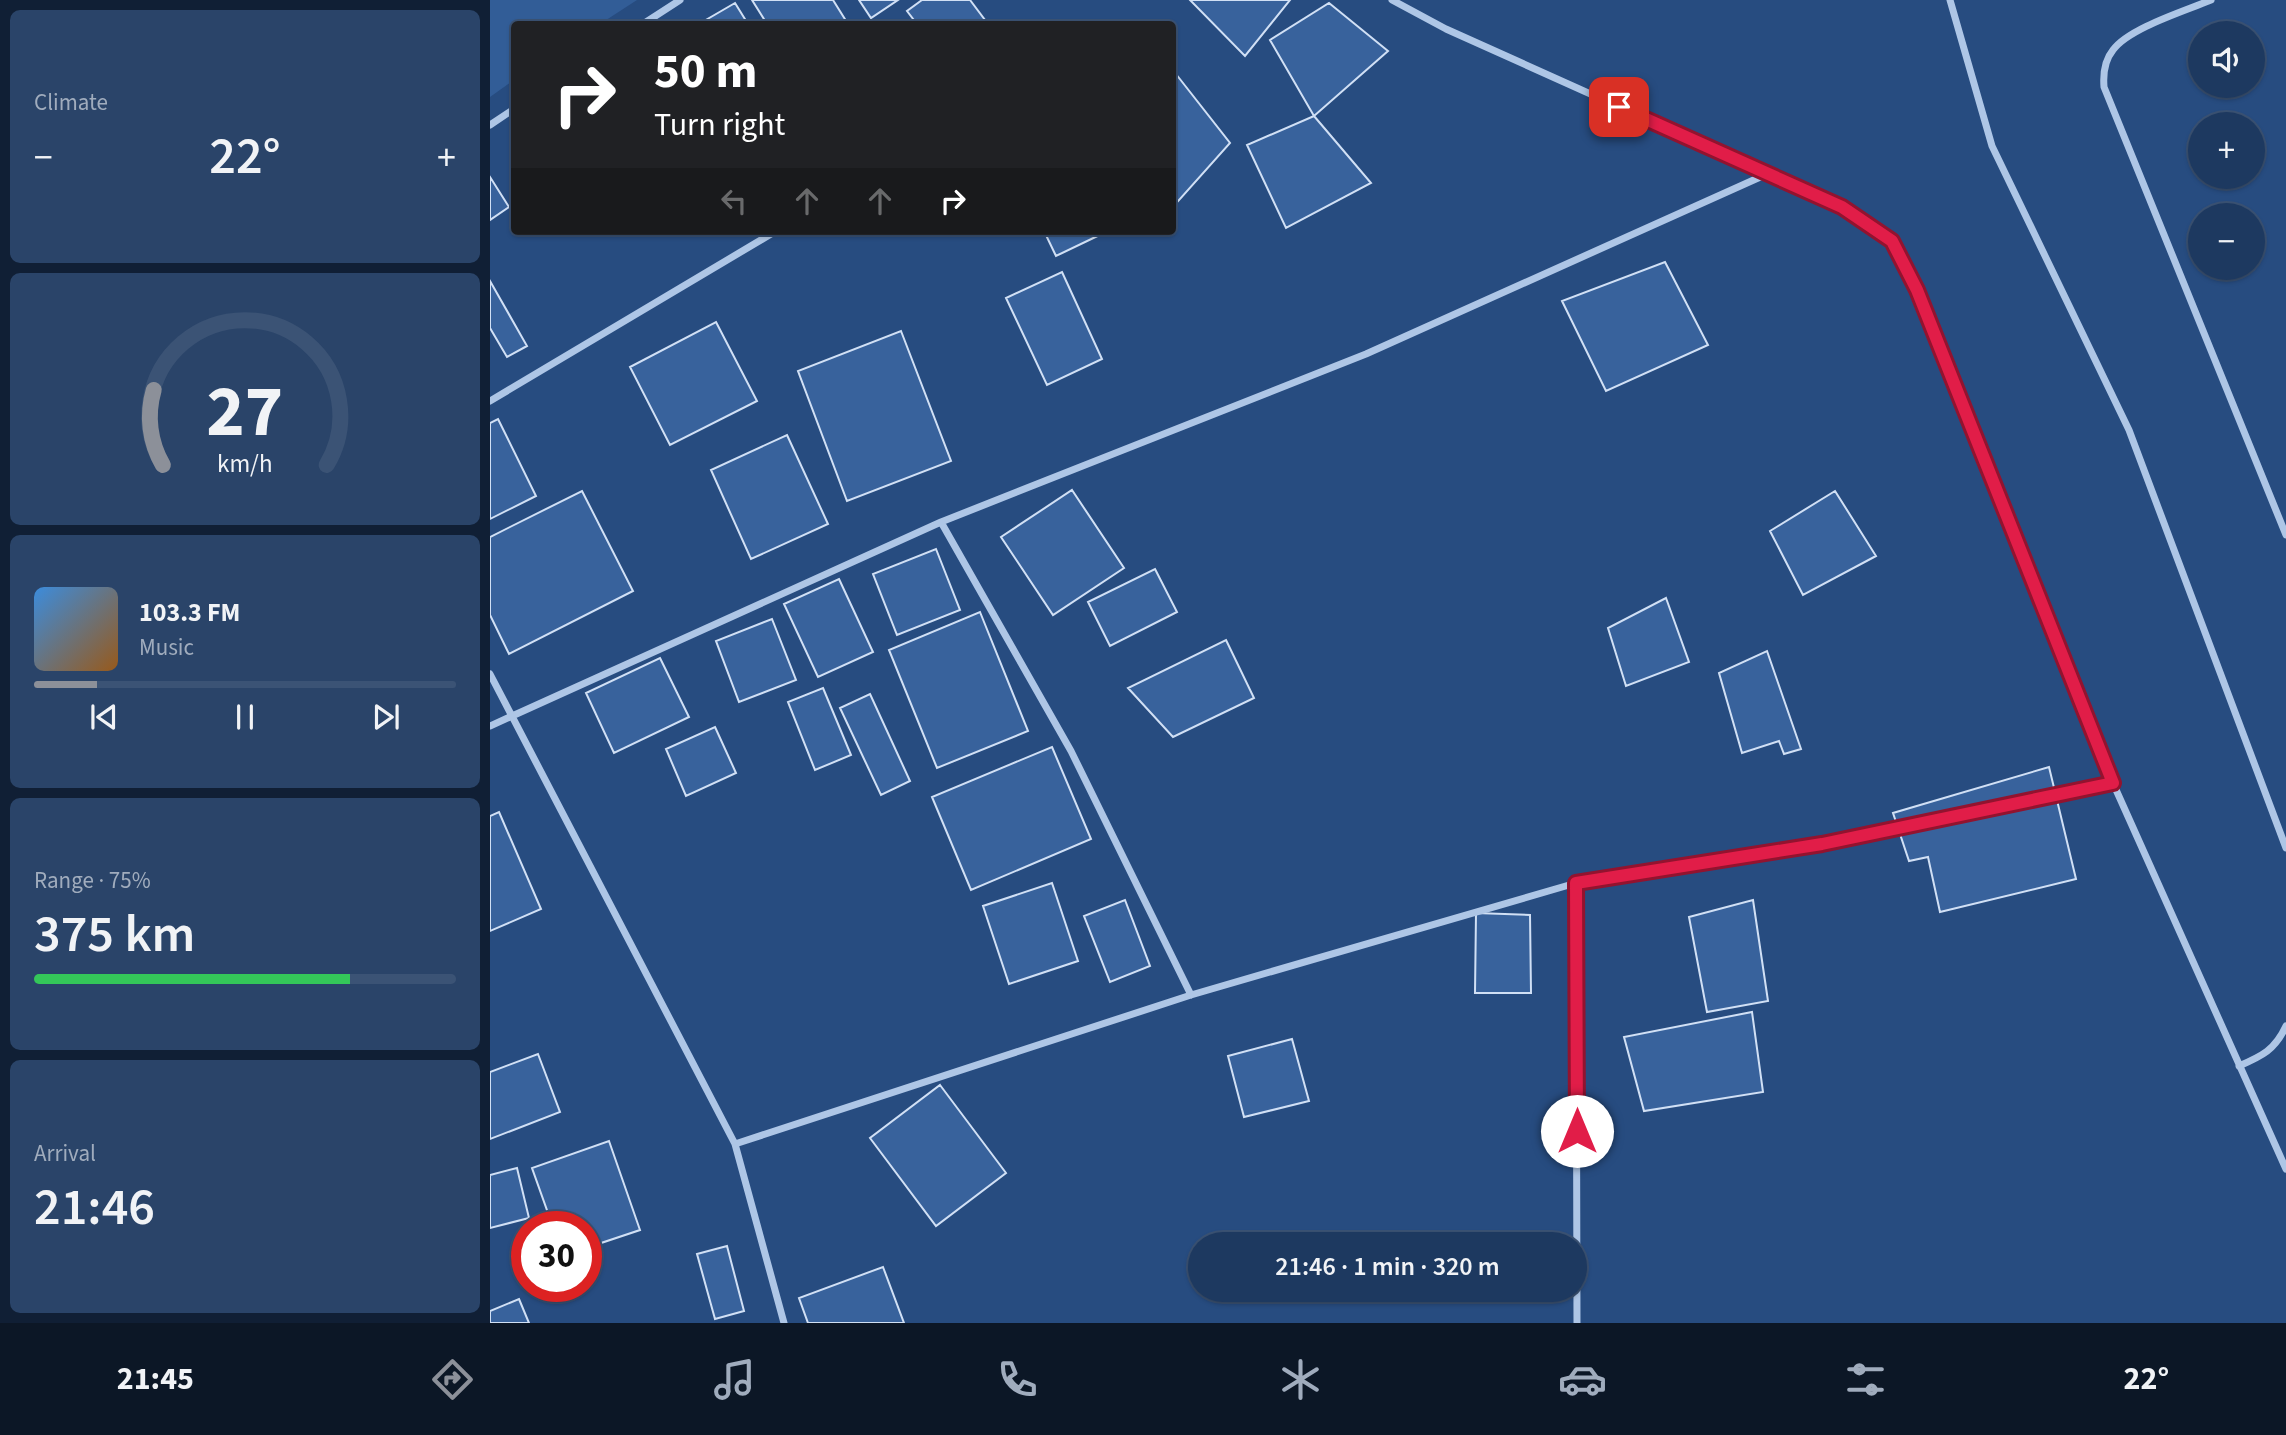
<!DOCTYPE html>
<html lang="en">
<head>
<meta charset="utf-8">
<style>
	:root { --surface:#1d3960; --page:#2a4469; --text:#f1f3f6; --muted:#a0acbd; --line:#3b5375; --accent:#8c9099 }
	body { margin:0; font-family:"Source Sans 3",sans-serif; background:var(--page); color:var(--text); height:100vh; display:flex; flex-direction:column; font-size:26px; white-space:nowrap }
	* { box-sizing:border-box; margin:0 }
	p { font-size:23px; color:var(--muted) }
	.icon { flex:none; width:38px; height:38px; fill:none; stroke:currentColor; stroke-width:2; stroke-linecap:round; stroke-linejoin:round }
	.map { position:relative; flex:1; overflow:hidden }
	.side { display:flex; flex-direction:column; gap:10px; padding:10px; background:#101f35; width:490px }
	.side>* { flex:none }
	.hud { position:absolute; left:21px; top:21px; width:665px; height:214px; border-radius:7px; box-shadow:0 2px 5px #0004,0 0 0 2px var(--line); background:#202124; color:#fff; overflow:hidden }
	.buttons { position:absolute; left:1698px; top:21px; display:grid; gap:14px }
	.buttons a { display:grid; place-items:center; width:77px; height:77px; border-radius:50%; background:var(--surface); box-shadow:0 2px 5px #0004,0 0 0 2px var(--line); font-size:35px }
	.speed { position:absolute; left:21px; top:1211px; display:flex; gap:14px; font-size:35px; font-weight:700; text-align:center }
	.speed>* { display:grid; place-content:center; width:91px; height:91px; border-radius:50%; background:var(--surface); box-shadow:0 2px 5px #0004,0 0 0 2px var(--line); line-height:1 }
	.speed .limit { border:10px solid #d22; background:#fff; color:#111 }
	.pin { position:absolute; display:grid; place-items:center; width:60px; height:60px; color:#fff; margin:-30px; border-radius:14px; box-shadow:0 4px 10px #0006 }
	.me { position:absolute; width:77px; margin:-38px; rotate:0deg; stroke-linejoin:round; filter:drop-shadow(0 0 5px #0008) }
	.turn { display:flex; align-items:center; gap:24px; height:147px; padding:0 28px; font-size:32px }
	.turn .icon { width:91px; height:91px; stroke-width:2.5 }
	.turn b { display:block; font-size:49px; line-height:60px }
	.lanes { display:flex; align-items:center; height:66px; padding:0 28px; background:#0003; justify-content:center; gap:35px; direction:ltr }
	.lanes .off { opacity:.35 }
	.big { font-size:52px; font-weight:600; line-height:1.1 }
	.side .card { flex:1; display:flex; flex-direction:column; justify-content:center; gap:10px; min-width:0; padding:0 24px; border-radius:10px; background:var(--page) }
	.side .dial { align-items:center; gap:0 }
	.dial svg { height:182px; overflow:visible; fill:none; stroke:var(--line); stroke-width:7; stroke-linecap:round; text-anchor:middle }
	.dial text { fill:var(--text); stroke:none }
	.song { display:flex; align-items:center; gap:21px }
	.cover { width:84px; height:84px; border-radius:10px; background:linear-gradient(135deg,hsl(210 70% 55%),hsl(30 70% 35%)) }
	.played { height:7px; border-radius:4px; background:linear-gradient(90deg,var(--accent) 15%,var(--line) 15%) }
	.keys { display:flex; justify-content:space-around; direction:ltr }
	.heat { display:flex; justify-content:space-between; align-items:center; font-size:38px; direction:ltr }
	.charge { height:10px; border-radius:5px; background:linear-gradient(90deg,#34c759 75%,var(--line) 0) }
	.trip { position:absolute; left:698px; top:1232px; width:399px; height:70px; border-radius:35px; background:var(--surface); box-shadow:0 2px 5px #0004,0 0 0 2px var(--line); font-weight:600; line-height:70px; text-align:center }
	.dock { display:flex; height:112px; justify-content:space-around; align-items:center; background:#0c1726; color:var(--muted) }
	.dock .icon { width:49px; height:49px }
	.dock .on { color:var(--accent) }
	.dock b { font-size:32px; color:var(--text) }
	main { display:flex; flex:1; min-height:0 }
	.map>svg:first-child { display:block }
	.green { fill:#325d97 }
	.building { fill:#38629c; stroke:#d1e0f5; stroke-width:2 }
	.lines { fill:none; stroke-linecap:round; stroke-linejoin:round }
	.street { stroke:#aec6e6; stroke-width:7 }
	.route-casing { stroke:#92132f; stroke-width:18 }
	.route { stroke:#e11d48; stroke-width:12 }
</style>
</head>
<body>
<main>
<section class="side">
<div class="card"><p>Climate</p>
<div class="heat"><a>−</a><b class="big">22°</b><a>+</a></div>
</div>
<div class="card dial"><svg viewBox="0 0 100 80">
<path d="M14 69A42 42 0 1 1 86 69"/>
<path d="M14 69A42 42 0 0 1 10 36" stroke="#8c9099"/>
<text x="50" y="56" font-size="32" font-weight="700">27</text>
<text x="50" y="72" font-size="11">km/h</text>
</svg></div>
<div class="card">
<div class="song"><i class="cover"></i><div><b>103.3 FM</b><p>Music</p></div></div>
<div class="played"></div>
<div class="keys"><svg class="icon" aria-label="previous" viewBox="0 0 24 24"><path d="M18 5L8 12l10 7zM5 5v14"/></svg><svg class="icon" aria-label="pause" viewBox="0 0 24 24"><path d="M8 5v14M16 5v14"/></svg><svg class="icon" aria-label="next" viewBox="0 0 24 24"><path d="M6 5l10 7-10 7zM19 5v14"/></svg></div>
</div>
<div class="card"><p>Range · 75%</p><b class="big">375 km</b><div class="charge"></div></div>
<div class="card"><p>Arrival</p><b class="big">21:46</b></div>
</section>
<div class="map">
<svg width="1796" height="1323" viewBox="0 0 1796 1323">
	<rect width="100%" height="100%" fill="#274c80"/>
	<path class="green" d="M0,0H147L110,24H24V80L0,97Z"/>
	<path class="building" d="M262,0H343L358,24H277Z
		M369,0H408L381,18Z
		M432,0H480L498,24H427L417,11Z
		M700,0H800L755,56Z
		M245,3L258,24H209Z
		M839,3L898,51L824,116L780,40Z
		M682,69L740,143L682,208Z
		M824,116L881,183L796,228L757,145Z
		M0,177L19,207L0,220Z
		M554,231H618L566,256Z
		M1175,262L1218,345L1116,391L1072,301Z
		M572,272L612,359L557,385L516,298Z
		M0,281L37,346L17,357L0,328Z
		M226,322L267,401L180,445L140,367Z
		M411,331L461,461L357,501L308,371Z
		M8,419L46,496L0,519V423Z
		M297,435L338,524L261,559L221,470Z
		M582,490L634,568L563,615L511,537Z
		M92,491L143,591L19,654L0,615V537Z
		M1345,491L1386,556L1313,595L1280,531Z
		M446,549L470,610L407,635L383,574Z
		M665,569L687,612L620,646L598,602Z
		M349,579L383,652L328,677L294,604Z
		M1176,598L1199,662L1136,686L1118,628Z
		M490,612L538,731L447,768L399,650Z
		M282,619L306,680L249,702L226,641Z
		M736,640L764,698L683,737L638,688Z
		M1277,651L1311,749L1294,754L1289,741L1252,753L1229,673Z
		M170,658L199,717L124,753L96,693Z
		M333,688L361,755L325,770L298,702Z
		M380,694L420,781L391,795L350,708Z
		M225,727L246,773L196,796L176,749Z
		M562,747L601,839L481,890L442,797Z
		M1559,767L1586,879L1450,912L1438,857L1419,861L1403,813Z
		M9,812L51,909L0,931V816Z
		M562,883L588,961L519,984L493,906Z
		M635,900L660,966L620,982L594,916Z
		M1263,900L1278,1001L1217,1012L1199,917Z
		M986,913L1040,915L1041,993H985Z
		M1262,1012L1273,1092L1154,1111L1134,1037Z
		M802,1039L819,1101L754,1117L738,1056Z
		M48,1054L70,1112L0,1139V1072Z
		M450,1085L516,1173L446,1226L380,1138Z
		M119,1141L150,1230L96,1248V1227H63L42,1168Z
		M27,1168L39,1218L0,1228V1175Z
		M237,1246L254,1311L225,1319L207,1254Z
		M393,1267L414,1323H318L309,1298Z
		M29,1299L39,1323H0V1311Z"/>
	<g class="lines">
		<path class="street" d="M902,0L956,29L1352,207L1402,241L1427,291L1623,783L1796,1169
			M1460,0L1502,146L1639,430L1796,848
			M1721,0C1695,11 1639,28 1623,50C1614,61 1613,74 1614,87L1796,535
			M153,24L190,0
			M0,125L24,109
			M0,401L286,231
			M451,522L581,751L701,995
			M0,674L245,1144L294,1323
			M0,726L451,522L876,354L1277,174
			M1086,883L1087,1323
			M1749,1066C1772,1056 1785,1050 1796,1026
			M245,1144L701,995L1086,883L1332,844L1623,783"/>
	</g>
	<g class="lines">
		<defs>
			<path id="route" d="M1087,1131L1086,883L1332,844L1623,783L1427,290L1402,241L1352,207L1129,107"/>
		</defs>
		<use href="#route" class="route-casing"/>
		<use href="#route" class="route"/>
	</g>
</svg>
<div class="buttons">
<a><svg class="icon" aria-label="sound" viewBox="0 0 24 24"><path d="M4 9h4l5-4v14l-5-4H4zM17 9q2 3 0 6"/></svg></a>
<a>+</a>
<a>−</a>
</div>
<div class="speed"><div class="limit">30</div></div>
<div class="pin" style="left:1129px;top:107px;background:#d93025"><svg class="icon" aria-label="arrive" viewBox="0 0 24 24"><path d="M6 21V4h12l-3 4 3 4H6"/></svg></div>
<svg class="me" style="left:1087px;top:1131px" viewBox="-20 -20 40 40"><circle r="19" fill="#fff"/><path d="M0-13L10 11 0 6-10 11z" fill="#e11d48"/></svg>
<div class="trip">21:46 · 1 min · 320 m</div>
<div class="hud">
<div class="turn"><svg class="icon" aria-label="right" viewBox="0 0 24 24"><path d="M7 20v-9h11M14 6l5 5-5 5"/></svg><div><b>50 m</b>Turn right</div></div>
<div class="lanes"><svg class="icon off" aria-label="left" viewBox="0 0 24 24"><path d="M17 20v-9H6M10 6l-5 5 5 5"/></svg><svg class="icon off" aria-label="ahead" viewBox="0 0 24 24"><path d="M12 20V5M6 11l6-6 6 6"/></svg><svg class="icon off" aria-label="ahead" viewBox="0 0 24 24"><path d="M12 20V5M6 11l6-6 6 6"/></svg><svg class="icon" aria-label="right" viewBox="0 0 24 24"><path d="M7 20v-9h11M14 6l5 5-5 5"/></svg></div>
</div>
</div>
</main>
<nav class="dock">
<b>21:45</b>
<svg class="icon on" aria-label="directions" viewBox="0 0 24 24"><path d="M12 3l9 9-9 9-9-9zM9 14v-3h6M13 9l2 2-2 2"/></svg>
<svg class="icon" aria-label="music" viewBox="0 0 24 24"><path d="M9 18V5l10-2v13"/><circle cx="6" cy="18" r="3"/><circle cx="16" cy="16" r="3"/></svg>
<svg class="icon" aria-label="phone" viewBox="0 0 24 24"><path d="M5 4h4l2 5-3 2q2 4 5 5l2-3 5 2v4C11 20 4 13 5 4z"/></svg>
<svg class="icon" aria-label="climate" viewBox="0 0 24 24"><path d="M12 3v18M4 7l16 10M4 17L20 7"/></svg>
<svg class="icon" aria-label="car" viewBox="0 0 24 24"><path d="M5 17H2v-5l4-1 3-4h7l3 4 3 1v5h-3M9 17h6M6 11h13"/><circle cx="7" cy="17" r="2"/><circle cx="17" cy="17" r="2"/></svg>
<svg class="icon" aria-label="filters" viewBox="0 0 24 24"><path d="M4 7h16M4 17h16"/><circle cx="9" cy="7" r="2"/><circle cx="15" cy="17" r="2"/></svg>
<b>22°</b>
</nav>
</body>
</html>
